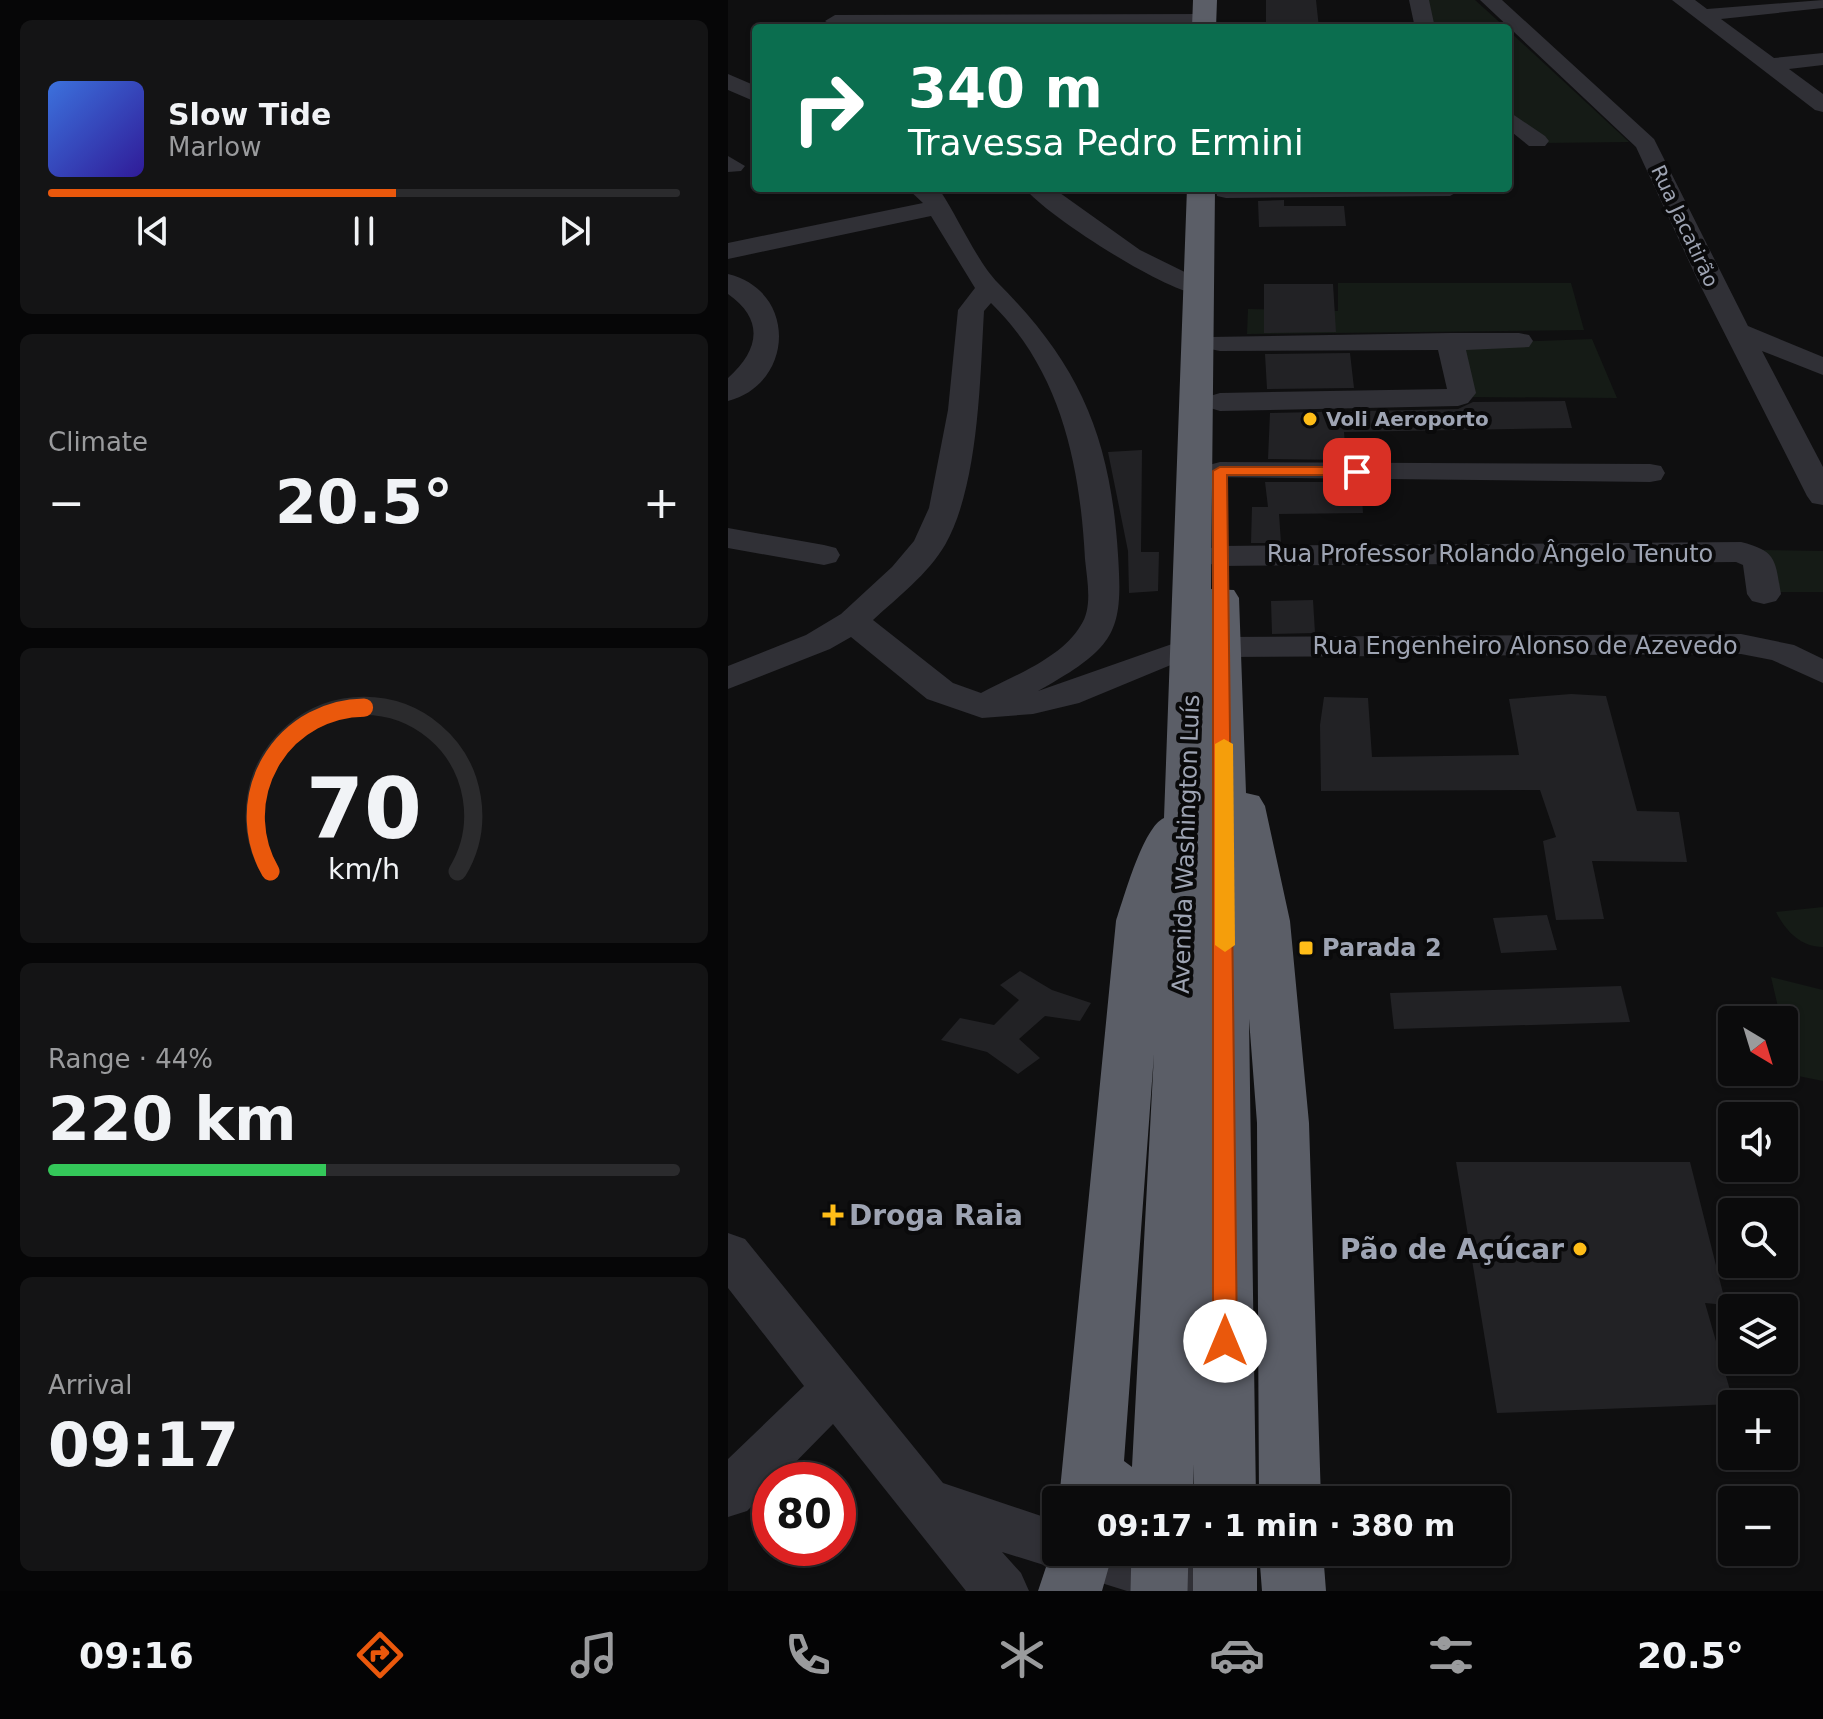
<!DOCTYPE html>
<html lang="en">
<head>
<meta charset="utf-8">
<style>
	:root { --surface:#0b0b0c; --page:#141415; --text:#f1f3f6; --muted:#9a9b9d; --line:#2b2b2d; --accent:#ea580c }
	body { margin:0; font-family:"DejaVu Sans",sans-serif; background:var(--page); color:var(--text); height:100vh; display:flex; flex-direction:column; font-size:30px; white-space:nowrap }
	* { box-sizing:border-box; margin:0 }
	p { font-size:26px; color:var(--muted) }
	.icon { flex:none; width:44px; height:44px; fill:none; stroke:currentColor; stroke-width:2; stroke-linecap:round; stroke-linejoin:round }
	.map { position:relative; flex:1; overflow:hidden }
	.details { display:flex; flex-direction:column; gap:20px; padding:20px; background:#060607; width:728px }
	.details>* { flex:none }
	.hud { position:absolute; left:24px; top:24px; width:760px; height:168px; border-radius:8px; box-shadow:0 2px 6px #0004,0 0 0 2px var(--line); background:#0b6e4f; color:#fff; overflow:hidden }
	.needle { width:52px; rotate:142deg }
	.fabs { position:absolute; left:990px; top:1006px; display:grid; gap:16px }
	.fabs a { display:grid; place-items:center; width:80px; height:80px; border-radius:8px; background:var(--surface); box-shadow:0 2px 6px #0004,0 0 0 2px var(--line); font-size:40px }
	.speed { position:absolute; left:24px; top:1462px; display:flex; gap:16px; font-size:40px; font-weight:700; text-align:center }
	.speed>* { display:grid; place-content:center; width:104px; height:104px; border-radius:50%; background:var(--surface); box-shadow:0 2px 6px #0004,0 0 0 2px var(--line); line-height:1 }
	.speed .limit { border:12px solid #d22; background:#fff; color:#111 }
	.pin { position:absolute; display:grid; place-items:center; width:68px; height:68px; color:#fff; margin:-34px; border-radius:16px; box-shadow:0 4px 12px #0006 }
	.me { position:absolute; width:88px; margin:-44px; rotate:0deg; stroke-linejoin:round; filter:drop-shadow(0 0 6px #0008) }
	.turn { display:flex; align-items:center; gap:28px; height:168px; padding:0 24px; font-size:36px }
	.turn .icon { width:104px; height:104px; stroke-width:2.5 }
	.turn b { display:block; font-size:56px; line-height:68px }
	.big { font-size:60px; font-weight:700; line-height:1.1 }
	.details .widget { flex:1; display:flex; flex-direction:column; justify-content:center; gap:12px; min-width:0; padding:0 28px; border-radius:12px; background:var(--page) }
	.details .dial { align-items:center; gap:0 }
	.dial svg { height:208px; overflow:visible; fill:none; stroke:var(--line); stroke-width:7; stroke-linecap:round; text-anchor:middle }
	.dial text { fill:var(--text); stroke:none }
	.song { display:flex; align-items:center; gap:24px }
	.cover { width:96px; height:96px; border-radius:12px; background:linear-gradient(135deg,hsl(220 70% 55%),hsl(250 70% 35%)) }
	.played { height:8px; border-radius:4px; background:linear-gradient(90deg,var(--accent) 55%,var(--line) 55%) }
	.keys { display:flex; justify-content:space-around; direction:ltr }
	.heat { display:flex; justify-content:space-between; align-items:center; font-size:44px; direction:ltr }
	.charge { height:12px; border-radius:6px; background:linear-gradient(90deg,#34c759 44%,var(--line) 0) }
	.trip { position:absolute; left:314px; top:1486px; width:468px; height:80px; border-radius:8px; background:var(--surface); box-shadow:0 2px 6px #0004,0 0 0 2px var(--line); font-weight:700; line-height:80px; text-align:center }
	.dock { display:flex; height:128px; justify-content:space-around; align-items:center; background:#040405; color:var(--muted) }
	.dock .icon { width:56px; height:56px }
	.dock .current { color:var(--accent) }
	.dock b { font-size:36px; color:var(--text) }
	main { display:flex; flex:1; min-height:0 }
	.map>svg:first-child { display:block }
	.green { fill:#151b16 }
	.building { fill:#222225 }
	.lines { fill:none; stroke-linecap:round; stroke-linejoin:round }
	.minor { fill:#303036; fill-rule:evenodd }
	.highway { fill:#5b5e67; fill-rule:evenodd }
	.highway-bridge { stroke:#5b5e67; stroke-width:57 }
	.route { fill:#ea580c; stroke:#983908; stroke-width:2 }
	.slow { fill:#f59e0b }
	.poi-dot { fill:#ffbd18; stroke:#0a0a0b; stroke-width:3 }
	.labels { text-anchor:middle; stroke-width:8; stroke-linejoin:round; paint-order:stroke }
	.far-street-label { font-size:20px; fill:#9ea4b3; stroke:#0a0a0b }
	.far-poi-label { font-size:20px; font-weight:bold; fill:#9ea4b3; stroke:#0a0a0b; text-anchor:start }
	.street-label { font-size:24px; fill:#9ea4b3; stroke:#0a0a0b }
	.poi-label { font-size:24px; font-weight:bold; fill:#9ea4b3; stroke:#0a0a0b; text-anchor:start }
	.near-poi-label { font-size:28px; font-weight:bold; fill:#9ea4b3; stroke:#0a0a0b; text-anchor:start }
</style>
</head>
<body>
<main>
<section class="details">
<div class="widget">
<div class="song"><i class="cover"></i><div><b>Slow Tide</b><p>Marlow</p></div></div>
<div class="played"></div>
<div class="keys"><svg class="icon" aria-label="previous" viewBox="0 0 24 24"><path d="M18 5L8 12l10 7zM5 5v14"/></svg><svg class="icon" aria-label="pause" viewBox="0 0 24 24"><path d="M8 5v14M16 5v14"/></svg><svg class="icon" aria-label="next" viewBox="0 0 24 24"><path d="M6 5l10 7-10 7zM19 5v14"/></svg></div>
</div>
<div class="widget"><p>Climate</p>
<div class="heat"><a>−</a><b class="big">20.5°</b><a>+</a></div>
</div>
<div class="widget dial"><svg viewBox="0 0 100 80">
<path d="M14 69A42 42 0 1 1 86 69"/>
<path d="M14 69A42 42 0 0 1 50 6" stroke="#ea580c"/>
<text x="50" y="56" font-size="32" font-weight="700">70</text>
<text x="50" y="72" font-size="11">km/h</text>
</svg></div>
<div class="widget"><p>Range · 44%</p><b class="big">220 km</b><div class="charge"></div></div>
<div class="widget"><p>Arrival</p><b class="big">09:17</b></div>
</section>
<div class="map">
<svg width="1095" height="1591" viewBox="0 0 1095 1591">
	<rect width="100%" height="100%" fill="#0f0f10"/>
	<path class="green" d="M696,0H747L778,28H703Z
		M780,30L901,142L816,143L780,113Z
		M610,283H843L856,330L519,334L520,309L610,311Z
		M864,339L889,398L741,397L727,344Z
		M1031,550L1095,551V592H1044Z
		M1095,907V947C1072,947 1057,930 1048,912Z
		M1043,977L1095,990V1081L1065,1075L1056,1020H1053Z"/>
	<path class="building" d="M538,0H588L591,28H538Z
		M556,200V206H616L618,226L531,227L530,201Z
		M536,284H605L608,332L536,333Z
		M622,353L626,388L539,389L537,354Z
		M837,401L844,428L616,432L618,460L540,459L542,413L730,409L745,402Z
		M414,450L413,552H431L430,591L401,593L400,551L380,452Z
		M537,482H633L635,513L551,514L553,543H523L524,507H540Z
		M585,600L587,633L544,634L543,601Z
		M843,694L878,696L909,811L951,812L959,862L864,861L876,919L828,920L815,841L828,837L812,790L593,791L592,725L596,697L640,698L644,757L791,755L781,699Z
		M819,915L829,950L773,953L765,918Z
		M292,971L324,990L363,1003L352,1021L317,1016L291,1039L312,1058L290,1074L259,1052L213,1040L232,1018L266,1025L291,1000L272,985Z
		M893,986L902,1022L666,1029L662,993Z
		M728,1162H962L998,1305L977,1303L1006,1404L769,1413Z"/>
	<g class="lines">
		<path class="minor" d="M681,0H701L707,28H687Z
			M752,0H774L926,139L1020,326L1095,357V375L1034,351L1095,467V505L1084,503L1079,496L970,281L908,147Z
			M944,0H967L979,9L1095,0V8L993,19L1046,58L1095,53V65L1061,69L1095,94V112L1087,110Z
			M476,14L483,16L486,20L483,24L107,27L97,21L107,15Z
			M0,74L28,86V102L0,90Z
			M780,111L817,136L821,141L817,146H801L780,129Z
			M0,156L17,166L13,171L0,172Z
			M179,188H207L213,192C229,216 250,263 270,283C348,361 380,430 389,541C396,631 392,645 310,691L464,637L479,644L494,637L1013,634L1066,645L1095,659V683L1044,660L1013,654L494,657L479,650L351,703L305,714L254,718L199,699L123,637L102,649L0,689V666L78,635L113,614L164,567L186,541L201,508L220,410L230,310L247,288L203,216L0,259V243L195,203ZM263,303C333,371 352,465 357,559C359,580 365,607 353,625C334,658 285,676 253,693L225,683L145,620C170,597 200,574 217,545C251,485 252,379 256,311Z
			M297,188H325L412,250L477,282L481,288L477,294C450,301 314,213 297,188Z
			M488,188H733L734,189L722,196L498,198L489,196Z
			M0,274C70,291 66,384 0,401V378C31,350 37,320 0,294Z
			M722,333H791L801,335L805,341L801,347L738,350L748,393L740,403L730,406L492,411L482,408L477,402L482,396L492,393L719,389L710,350L492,351L482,349L478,343L482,337Z
			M492,462L922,464L933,466L937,473L933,480L922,482L481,477L477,471L481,465Z
			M0,528L96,545L108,548L112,555L108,562L96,565L0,548Z
			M1013,542C1049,551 1047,560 1053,594L1048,601L1036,604L1024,601L1019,594L1015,565L1008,562L491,566L479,563L475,556L479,549L491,546Z
			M0,1233L17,1239L215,1483L328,1521V1552H440L512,1573L520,1591H399L274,1552L293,1573L301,1591H238L105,1424L50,1480H42V1488L19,1511L0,1517V1459L76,1386L0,1288Z"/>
		<path class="highway" d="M465,0H489L488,28H464Z
			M459,188H487L483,589L506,590L511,598L518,793L531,796L537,806L562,921L581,1123L593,1500H531L529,1123L521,1019L528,1500H466V1464L465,1500H331L388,921C396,898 415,827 436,818ZM426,1054L404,1467L396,1461Z
			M328,1537V1552H385L374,1591H310Z
			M465,1552H529V1591H465Z
			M531,1552H595L598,1591H534Z"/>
		<path class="highway-bridge" d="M431,1591L432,1552"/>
	</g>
	<path class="route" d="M629,467L637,472L635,475H499L509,1341L505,1348L497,1351L488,1348L485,1341V471L492,467Z"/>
	<path class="slow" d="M496,739L505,744L507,945L497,952L487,945V744Z"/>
	<g class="poi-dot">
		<circle cx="582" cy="419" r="8"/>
		<rect x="570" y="940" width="16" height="16" rx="4"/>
		<path d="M101 1203h8v8h8v8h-8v8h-8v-8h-8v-8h8z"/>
		<circle cx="852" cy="1249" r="8"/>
	</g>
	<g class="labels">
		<g class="far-street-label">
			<text transform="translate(957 226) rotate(65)" y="7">Rua Jacatirão</text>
		</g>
		<g class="far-poi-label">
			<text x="598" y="426">Voli Aeroporto</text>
		</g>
		<g class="street-label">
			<text x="762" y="562">Rua Professor Rolando Ângelo Tenuto</text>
			<text x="797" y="654">Rua Engenheiro Alonso de Azevedo</text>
			<text transform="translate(458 844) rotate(-88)" y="8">Avenida Washington Luís</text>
		</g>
		<g class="poi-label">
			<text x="594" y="956">Parada 2</text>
		</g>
		<g class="near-poi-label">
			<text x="121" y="1225">Droga Raia</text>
			<text x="836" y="1259" text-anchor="end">Pão de Açúcar</text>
		</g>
	</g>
</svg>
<div class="fabs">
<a><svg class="needle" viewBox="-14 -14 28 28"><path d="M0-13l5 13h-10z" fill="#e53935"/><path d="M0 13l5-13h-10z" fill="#9a9b9d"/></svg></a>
<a><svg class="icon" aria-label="sound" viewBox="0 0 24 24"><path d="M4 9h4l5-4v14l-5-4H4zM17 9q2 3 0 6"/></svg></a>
<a><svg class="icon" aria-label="search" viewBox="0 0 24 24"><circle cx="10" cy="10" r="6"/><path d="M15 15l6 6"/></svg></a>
<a><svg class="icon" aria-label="layers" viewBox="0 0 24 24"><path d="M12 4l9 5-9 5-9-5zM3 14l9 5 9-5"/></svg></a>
<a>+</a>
<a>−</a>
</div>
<div class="speed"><div class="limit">80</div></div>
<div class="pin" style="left:629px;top:472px;background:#d93025"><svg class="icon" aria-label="arrive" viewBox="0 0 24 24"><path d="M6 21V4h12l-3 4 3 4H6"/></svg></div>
<svg class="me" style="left:497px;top:1341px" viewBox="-20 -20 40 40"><circle r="19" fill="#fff"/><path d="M0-13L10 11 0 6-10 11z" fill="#ea580c"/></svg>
<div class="trip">09:17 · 1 min · 380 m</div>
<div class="hud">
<div class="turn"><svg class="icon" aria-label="right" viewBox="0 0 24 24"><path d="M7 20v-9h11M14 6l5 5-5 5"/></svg><div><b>340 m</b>Travessa Pedro Ermini</div></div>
</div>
</div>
</main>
<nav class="dock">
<b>09:16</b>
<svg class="icon current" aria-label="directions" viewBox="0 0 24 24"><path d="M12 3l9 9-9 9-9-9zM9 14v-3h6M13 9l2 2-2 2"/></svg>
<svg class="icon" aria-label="music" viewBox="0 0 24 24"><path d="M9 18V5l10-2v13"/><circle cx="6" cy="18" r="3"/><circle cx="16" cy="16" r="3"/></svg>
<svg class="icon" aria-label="phone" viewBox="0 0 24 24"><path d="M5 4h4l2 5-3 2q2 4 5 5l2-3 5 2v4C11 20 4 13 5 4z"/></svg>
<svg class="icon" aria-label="climate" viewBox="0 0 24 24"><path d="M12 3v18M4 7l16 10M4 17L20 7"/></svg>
<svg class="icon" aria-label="car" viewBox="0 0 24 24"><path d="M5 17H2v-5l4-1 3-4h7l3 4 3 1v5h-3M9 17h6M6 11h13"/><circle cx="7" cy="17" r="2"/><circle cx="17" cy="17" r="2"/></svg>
<svg class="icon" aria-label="filters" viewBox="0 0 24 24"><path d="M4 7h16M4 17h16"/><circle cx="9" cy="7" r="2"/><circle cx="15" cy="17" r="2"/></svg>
<b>20.5°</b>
</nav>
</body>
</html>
